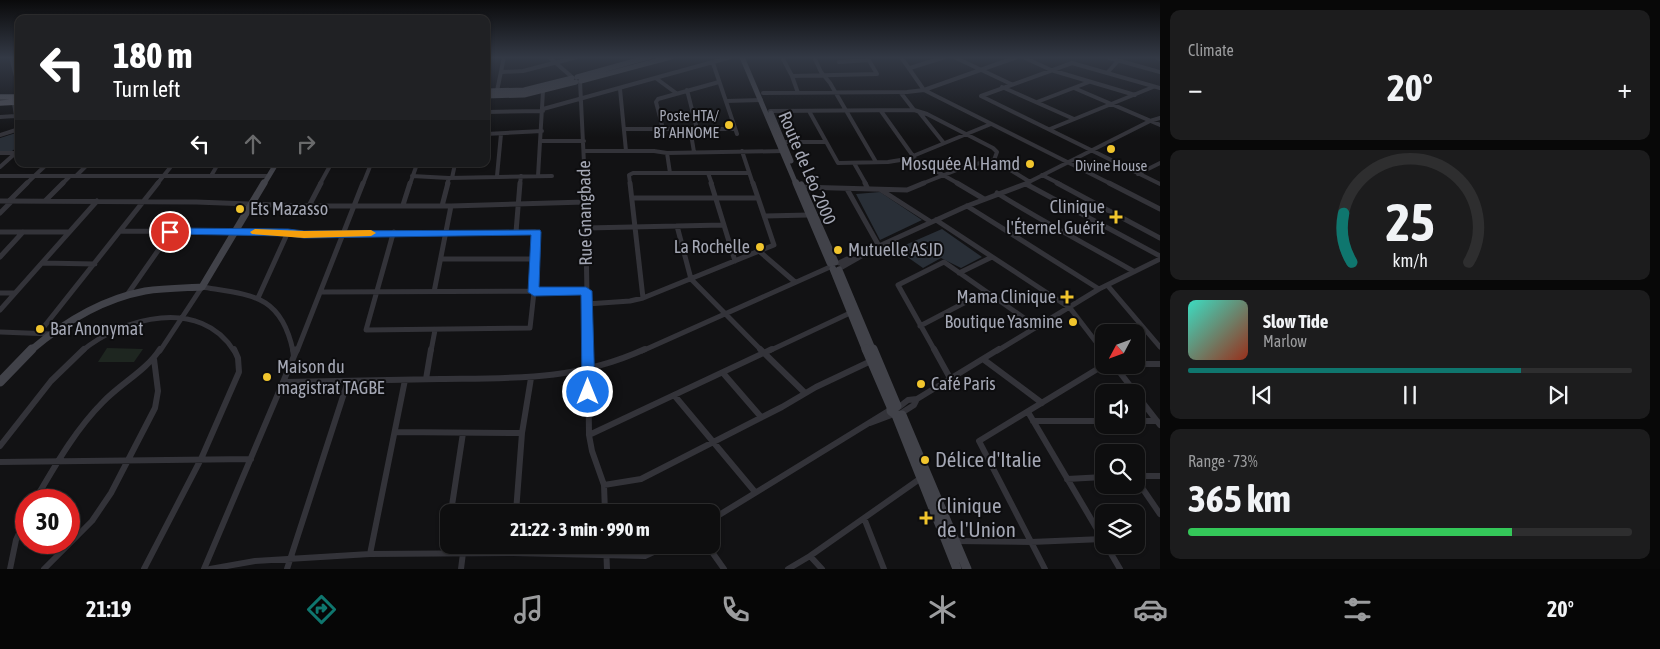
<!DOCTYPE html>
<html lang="en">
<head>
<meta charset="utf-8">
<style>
	:root { --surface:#0e0e0f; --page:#1c1c1d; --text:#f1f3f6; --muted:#9b9c9e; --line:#2e2e2f; --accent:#0f766e }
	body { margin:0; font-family:"Asap Condensed",sans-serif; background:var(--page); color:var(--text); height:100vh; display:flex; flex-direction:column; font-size:19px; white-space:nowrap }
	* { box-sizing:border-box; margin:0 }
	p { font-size:16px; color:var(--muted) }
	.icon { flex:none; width:28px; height:28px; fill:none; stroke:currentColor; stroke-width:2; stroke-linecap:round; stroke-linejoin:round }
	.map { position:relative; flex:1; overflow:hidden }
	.details { display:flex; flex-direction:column; gap:10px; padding:10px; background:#080808; width:500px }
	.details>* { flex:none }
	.guide { position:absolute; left:15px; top:15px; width:475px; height:152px; border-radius:10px; box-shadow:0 1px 4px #0004,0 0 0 1px var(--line); background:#202124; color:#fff; overflow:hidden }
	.needle { width:32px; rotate:229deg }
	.tools { position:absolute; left:1095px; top:324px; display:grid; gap:10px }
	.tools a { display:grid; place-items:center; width:50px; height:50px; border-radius:10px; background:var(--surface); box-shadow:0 1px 4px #0004,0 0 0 1px var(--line); font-size:25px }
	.speed { position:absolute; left:15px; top:489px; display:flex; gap:10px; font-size:25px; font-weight:700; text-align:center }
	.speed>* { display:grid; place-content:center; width:65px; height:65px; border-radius:50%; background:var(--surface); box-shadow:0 1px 4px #0004,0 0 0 1px var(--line); line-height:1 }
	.speed .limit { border:8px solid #d22; background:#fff; color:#111 }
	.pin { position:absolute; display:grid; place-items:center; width:42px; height:42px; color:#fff; margin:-21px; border:2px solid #fff; border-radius:50%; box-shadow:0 1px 5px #0007 }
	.me { position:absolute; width:55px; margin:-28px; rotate:0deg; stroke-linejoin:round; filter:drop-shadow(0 0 4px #0008) }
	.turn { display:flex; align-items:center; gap:18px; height:105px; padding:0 15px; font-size:22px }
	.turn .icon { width:65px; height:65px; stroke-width:2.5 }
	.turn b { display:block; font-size:35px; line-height:42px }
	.lanes { display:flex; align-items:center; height:48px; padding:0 15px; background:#0003; justify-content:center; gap:25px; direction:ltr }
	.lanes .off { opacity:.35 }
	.big { font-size:38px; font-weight:700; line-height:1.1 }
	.details .widget { flex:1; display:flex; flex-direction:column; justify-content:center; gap:8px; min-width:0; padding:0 18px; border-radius:10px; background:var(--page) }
	.details .dial { align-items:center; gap:0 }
	.dial svg { height:130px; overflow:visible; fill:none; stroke:var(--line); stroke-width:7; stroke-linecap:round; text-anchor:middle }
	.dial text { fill:var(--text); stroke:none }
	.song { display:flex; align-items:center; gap:15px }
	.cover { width:60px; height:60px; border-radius:8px; background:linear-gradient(135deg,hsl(170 70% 55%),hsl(10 70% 35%)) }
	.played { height:5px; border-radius:2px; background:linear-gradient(90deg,var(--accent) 75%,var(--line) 75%) }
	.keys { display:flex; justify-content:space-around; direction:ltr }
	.heat { display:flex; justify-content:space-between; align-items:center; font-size:28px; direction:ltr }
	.charge { height:8px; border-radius:4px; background:linear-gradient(90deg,#34c759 73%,var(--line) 0) }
	.trip { position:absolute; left:440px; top:504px; width:280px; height:50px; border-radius:10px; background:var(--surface); box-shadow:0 1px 4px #0004,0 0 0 1px var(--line); font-weight:700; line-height:50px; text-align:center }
	.menu { display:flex; height:80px; justify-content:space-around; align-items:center; background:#060606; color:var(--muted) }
	.menu .icon { width:35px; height:35px }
	.menu .selected { color:var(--accent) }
	.menu b { font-size:22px; color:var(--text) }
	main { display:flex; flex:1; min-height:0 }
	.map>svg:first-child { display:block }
	.green { fill:#1e2620 }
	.water { fill:#292f37 }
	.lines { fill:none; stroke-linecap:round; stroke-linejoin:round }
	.street-far2 { stroke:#333339; stroke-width:4 }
	.street-far1 { stroke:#333339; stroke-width:5 }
	.street { stroke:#333339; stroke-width:6 }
	.secondary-far2 { stroke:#414249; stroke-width:5 }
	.secondary-far1 { stroke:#414249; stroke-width:7 }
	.secondary { stroke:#414249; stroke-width:9 }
	.primary { stroke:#4f5058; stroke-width:5.5 }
	.route { fill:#1a73e8; stroke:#114b97 }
	.slow { fill:#f59e0b }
	.poi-dot { fill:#f1c52d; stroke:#0d0d0f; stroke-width:2 }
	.labels { text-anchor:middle; stroke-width:4; stroke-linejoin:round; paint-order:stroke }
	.far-poi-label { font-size:15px; fill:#a4a7b4; stroke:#0d0d0f; text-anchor:end }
	.poi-label { font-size:18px; fill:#a4a7b4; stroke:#0d0d0f; text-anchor:end }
	.street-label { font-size:18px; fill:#a4a7b4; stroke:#0d0d0f }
	.near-poi-label { font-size:21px; fill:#a4a7b4; stroke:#0d0d0f; text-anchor:start }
</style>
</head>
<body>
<main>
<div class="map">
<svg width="1160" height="569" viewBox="0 0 1160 569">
	<rect width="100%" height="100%" fill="#121214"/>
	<path class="green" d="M107,348L143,349L134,362H98Z"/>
	<path class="water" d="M19,132V146L12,151H0V138Z
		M880,192L922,220L880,240L856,194Z
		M942,229L982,257L961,268L941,258L923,268L896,249Z"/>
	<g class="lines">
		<path class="street-far2" d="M11,57L19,88
			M549,57L573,78
			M782,57L792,76L877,74L867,57
			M814,57L821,72L830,83L876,162
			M901,57L924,90L1111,184
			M954,57L1011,84
			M1023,57L1051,70L1135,95
			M1106,57L1160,72
			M1155,57L1160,59
			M839,62L869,60
			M713,63L737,134
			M910,68L945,57
			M502,72L523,71L577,57
			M1107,73L1118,61
			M792,76L798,93
			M657,79L676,93
			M580,81L585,184
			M1002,87L1074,119
			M1074,88L1160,125
			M620,89L626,151
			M687,90L697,129
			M497,91L504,57
			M763,93L907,92L924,90L1017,57
			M901,93L914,110
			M981,96L1160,184
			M981,96L1072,63L1160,88
			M726,101L761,100
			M1037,102L1089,82
			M14,103L18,130
			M543,109L731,57
			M770,111L914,110L927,114L993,148L997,152L994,160L1030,182
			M809,111L838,163L888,162L913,158V156L991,124
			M881,111L913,156
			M486,112L543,111
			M919,112L943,142
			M0,117L15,116
			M690,128L694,152
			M624,129H735
			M663,129L656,102L658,99L719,82
			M1050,129L1153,87
			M486,134L542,131
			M0,135L19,129
			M541,141H584
			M784,142H824
			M585,151H654L667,153L784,151
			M742,151L753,184
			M0,153H14
			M667,153L670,173
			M913,158L959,184
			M854,163L866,184
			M0,167L19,150
			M708,173L712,184
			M1138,174L1160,163
			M1042,175L1060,184
			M0,176H269
			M76,176L88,164
			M211,176L218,164
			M412,176L449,178L552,176
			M497,176L501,134
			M538,176L543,91
			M452,178L455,164
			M26,184L47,164
			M62,184L69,177
			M157,184L173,164
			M320,184L331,164
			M363,184L371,164
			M410,184L417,164
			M447,184L449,178
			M520,184L521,176
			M630,184L629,175L633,173H748
			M921,184L967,166L994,160
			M1025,184L1150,121L1160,118"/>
		<path class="street-far1" d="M585,183L588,351
			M630,183L643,298
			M711,183L735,261
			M865,183L868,189
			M957,183L984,199
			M1057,183L1160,238
			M1109,183L1160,209
			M1026,184L1160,256
			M800,187L907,190L924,183
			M847,189L879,246
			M881,190L931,222
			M997,193C1041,221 1088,245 1133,271
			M632,198H756
			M0,201L196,202L303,206H451L585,202
			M9,201L27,183
			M45,201L63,183
			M403,205L410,183
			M309,206L321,183
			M442,206L448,183
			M967,206L1099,289
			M0,213L12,201
			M765,216L809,215
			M936,220L1070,308L1103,351
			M677,226L691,279L762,351
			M586,228L723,225
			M120,231L288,232L304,235L393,234
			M0,232H69
			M516,232L520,183
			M535,232L534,292L530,328L366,330L393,234Z
			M393,234L394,232
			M759,251L795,282
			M0,257L23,232
			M441,259H535
			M42,263L95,264
			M839,263L847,259H853
			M842,267L879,246L967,206L1028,183
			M959,273L992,257
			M1108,286L1160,347
			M321,292L586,291
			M434,292L451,206
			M0,293H15
			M127,295L171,232
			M258,298L288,232
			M587,304L630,301L643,298L774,245L753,183
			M0,310L97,201
			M920,326L985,292
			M0,332L52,334
			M39,333L158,183
			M82,351C123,317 201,297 234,351
			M160,351L202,287C251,295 281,294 293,351
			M297,351L363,183
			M431,351L435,330
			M642,351L830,267
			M769,351L850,313
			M935,351L898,285L944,262L1037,327
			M997,351L1099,289L1160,259"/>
		<path class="street" d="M293,349L294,356
			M588,349L589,435L592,451L604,485L605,512
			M760,349L805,393
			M934,349L950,378
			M1102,349L1104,352
			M983,359L1042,403
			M1136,364H1160
			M1114,365L1135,392
			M723,373L761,417
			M426,379L431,349
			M284,382C336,381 388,380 440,379C514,378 575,381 645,349
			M1136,394L1160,425
			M674,395L755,492
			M899,407L908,400L917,399L999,349
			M903,412L914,405L917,399
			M1028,412L1104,541
			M1033,421H1104
			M1136,421H1157
			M870,423L894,414
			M395,432L522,433
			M589,435L772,349
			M0,446L51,381L84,349
			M0,462L251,459
			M1136,476H1160
			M1067,479L1104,477
			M1136,479L1160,514
			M604,485L641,479L782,407L816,387L871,361
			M35,500C55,466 75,430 103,402C121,383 146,371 160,349
			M451,512L463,433
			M516,512L522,433L531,378
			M864,518L884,569
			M711,520L890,410
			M955,541L1031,542L1103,539
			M606,545L607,569
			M707,545L724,569
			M1106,545L1120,569
			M445,553L449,528
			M513,553L514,545
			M370,554L405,380
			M810,556L822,569
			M10,569L16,540L26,518
			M44,569L92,521L111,493L155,408L158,391L154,359
			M144,569L201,459L239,372L238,358L234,349
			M204,569L297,349
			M210,569L255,561L370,554L513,553L645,556L669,545
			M287,569L348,381
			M461,569L463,553
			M788,569L810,556L921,478
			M1045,569L979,441L1104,365"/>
		<path class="secondary-far2" d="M742,57L796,184
			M577,77L649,57
			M581,81L671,57
			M486,91L524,90L572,78
			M486,96L524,95L576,82
			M771,113L791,161
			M264,184L276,164"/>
		<path class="secondary-far1" d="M796,183L830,263
			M801,185L835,262
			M833,269L866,351
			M839,270L873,351
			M30,351C63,323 102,299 145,291C164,288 183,288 202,287L264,183"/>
		<path class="secondary" d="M866,349L891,407V411L896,415H902
			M873,349L897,406
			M0,382L32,349
			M896,415L957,569
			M902,415L967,569"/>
		<path class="primary" d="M0,97H17
			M0,103L19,102"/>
	</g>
	<linearGradient id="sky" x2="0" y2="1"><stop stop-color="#0a0a0b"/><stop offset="0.42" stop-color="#333945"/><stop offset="1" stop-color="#333945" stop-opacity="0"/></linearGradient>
	<rect width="1160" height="137" fill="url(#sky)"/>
	<path class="route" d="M170,228L288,229L304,231L540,230L541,232L539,287H586L592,291L595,392L593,396L588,397L584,396L582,392L581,295L534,296L528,292L531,235L304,238L288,236L167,234L165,232Z"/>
	<path class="slow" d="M255,229L304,231L371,230L376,233L371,236L304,238L252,234L250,232Z"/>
	<g class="poi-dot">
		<circle cx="729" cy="125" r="5"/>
		<circle cx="1111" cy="149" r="5"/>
		<circle cx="1030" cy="164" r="5"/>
		<circle cx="240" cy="209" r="5"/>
		<path d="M1113.5 209.5h5v5h5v5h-5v5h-5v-5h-5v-5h5z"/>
		<circle cx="760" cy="247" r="5"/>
		<circle cx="838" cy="250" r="5"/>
		<path d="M1064.5 289.5h5v5h5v5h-5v5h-5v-5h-5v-5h5z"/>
		<circle cx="1073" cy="322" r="5"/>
		<circle cx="40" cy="329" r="5"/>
		<circle cx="267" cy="377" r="5"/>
		<circle cx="921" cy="384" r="5"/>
		<circle cx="925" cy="460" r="5"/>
		<path d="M923.5 510.5h5v5h5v5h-5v5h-5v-5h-5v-5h5z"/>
	</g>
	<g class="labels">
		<g class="far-poi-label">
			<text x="719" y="121">Poste HTA/<tspan x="719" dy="17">BT AHNOME</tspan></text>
			<text x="1111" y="171" text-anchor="middle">Divine House</text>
		</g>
		<g class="poi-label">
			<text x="1020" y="170">Mosquée Al Hamd</text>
			<text x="1105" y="213">Clinique<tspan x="1105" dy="21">l'Éternel Guérit</tspan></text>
			<text x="250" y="215" text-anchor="start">Ets Mazasso</text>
			<text x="750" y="253">La Rochelle</text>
			<text x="848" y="256" text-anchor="start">Mutuelle ASJD</text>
			<text x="1056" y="303">Mama Clinique</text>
			<text x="1063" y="328">Boutique Yasmine</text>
			<text x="50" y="335" text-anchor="start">Bar Anonymat</text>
			<text x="277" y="373" text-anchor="start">Maison du<tspan x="277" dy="21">magistrat TAGBE</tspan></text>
			<text x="931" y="390" text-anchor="start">Café Paris</text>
		</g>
		<g class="street-label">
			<text transform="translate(807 168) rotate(67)" y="6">Route de Léo 2000</text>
			<text transform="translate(585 213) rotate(-91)" y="6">Rue Gnangbade</text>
		</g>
		<g class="near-poi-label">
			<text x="935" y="467">Délice d'Italie</text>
			<text x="937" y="513">Clinique<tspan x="937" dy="24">de l'Union</tspan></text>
		</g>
	</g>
</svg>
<div class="tools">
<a><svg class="needle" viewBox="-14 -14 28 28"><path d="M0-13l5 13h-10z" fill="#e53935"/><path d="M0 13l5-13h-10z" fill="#9b9c9e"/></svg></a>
<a><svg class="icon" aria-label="sound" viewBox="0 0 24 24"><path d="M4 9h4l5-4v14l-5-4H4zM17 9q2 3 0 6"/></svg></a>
<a><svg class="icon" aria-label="search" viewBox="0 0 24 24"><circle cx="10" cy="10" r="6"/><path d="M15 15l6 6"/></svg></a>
<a><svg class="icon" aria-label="layers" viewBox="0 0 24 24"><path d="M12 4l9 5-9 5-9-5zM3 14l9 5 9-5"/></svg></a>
</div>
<div class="speed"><div class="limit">30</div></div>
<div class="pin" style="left:170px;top:232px;background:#d93025"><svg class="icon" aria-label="arrive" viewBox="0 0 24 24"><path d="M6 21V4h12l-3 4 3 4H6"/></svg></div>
<svg class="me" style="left:588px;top:392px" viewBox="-20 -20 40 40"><circle r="17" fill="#1a73e8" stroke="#fff" stroke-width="3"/><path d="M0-11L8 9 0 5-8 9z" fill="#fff"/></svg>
<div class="trip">21:22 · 3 min · 990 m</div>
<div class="guide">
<div class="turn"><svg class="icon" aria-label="left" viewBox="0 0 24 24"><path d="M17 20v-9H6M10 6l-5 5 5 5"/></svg><div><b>180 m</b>Turn left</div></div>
<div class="lanes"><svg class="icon" aria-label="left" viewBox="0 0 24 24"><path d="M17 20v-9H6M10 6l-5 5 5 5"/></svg><svg class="icon off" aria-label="ahead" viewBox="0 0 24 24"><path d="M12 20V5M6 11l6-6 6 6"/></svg><svg class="icon off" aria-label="right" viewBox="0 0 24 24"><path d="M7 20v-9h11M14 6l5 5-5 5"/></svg></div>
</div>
</div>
<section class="details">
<div class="widget"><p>Climate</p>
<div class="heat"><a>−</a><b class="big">20°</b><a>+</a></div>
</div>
<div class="widget dial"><svg viewBox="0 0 100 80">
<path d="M14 69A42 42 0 1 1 86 69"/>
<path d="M14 69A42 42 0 0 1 9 39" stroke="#0f766e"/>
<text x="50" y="56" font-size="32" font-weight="700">25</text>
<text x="50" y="72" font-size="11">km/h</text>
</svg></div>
<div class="widget">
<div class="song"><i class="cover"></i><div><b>Slow Tide</b><p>Marlow</p></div></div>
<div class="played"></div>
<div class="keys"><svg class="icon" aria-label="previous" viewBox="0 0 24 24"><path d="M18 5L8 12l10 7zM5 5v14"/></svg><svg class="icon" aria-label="pause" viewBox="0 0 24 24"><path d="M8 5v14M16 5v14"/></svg><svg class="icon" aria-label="next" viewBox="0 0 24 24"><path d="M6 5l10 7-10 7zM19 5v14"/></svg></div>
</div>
<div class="widget"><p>Range · 73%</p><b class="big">365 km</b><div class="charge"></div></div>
</section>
</main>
<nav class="menu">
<b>21:19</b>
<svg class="icon selected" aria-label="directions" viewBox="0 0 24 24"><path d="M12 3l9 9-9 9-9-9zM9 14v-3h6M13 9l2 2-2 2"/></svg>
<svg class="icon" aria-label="music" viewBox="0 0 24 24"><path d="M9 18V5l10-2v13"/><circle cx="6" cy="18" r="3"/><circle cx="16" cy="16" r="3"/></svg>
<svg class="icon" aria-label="phone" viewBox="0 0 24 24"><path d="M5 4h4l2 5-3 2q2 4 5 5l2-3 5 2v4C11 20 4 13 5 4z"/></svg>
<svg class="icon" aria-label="climate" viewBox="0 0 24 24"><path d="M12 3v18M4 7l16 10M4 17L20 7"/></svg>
<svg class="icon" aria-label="car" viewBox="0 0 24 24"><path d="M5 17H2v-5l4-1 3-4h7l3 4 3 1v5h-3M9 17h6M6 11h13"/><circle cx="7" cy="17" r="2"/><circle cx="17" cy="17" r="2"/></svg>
<svg class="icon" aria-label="filters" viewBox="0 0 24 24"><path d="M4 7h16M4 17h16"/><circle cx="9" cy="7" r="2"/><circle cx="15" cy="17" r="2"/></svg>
<b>20°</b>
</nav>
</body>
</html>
